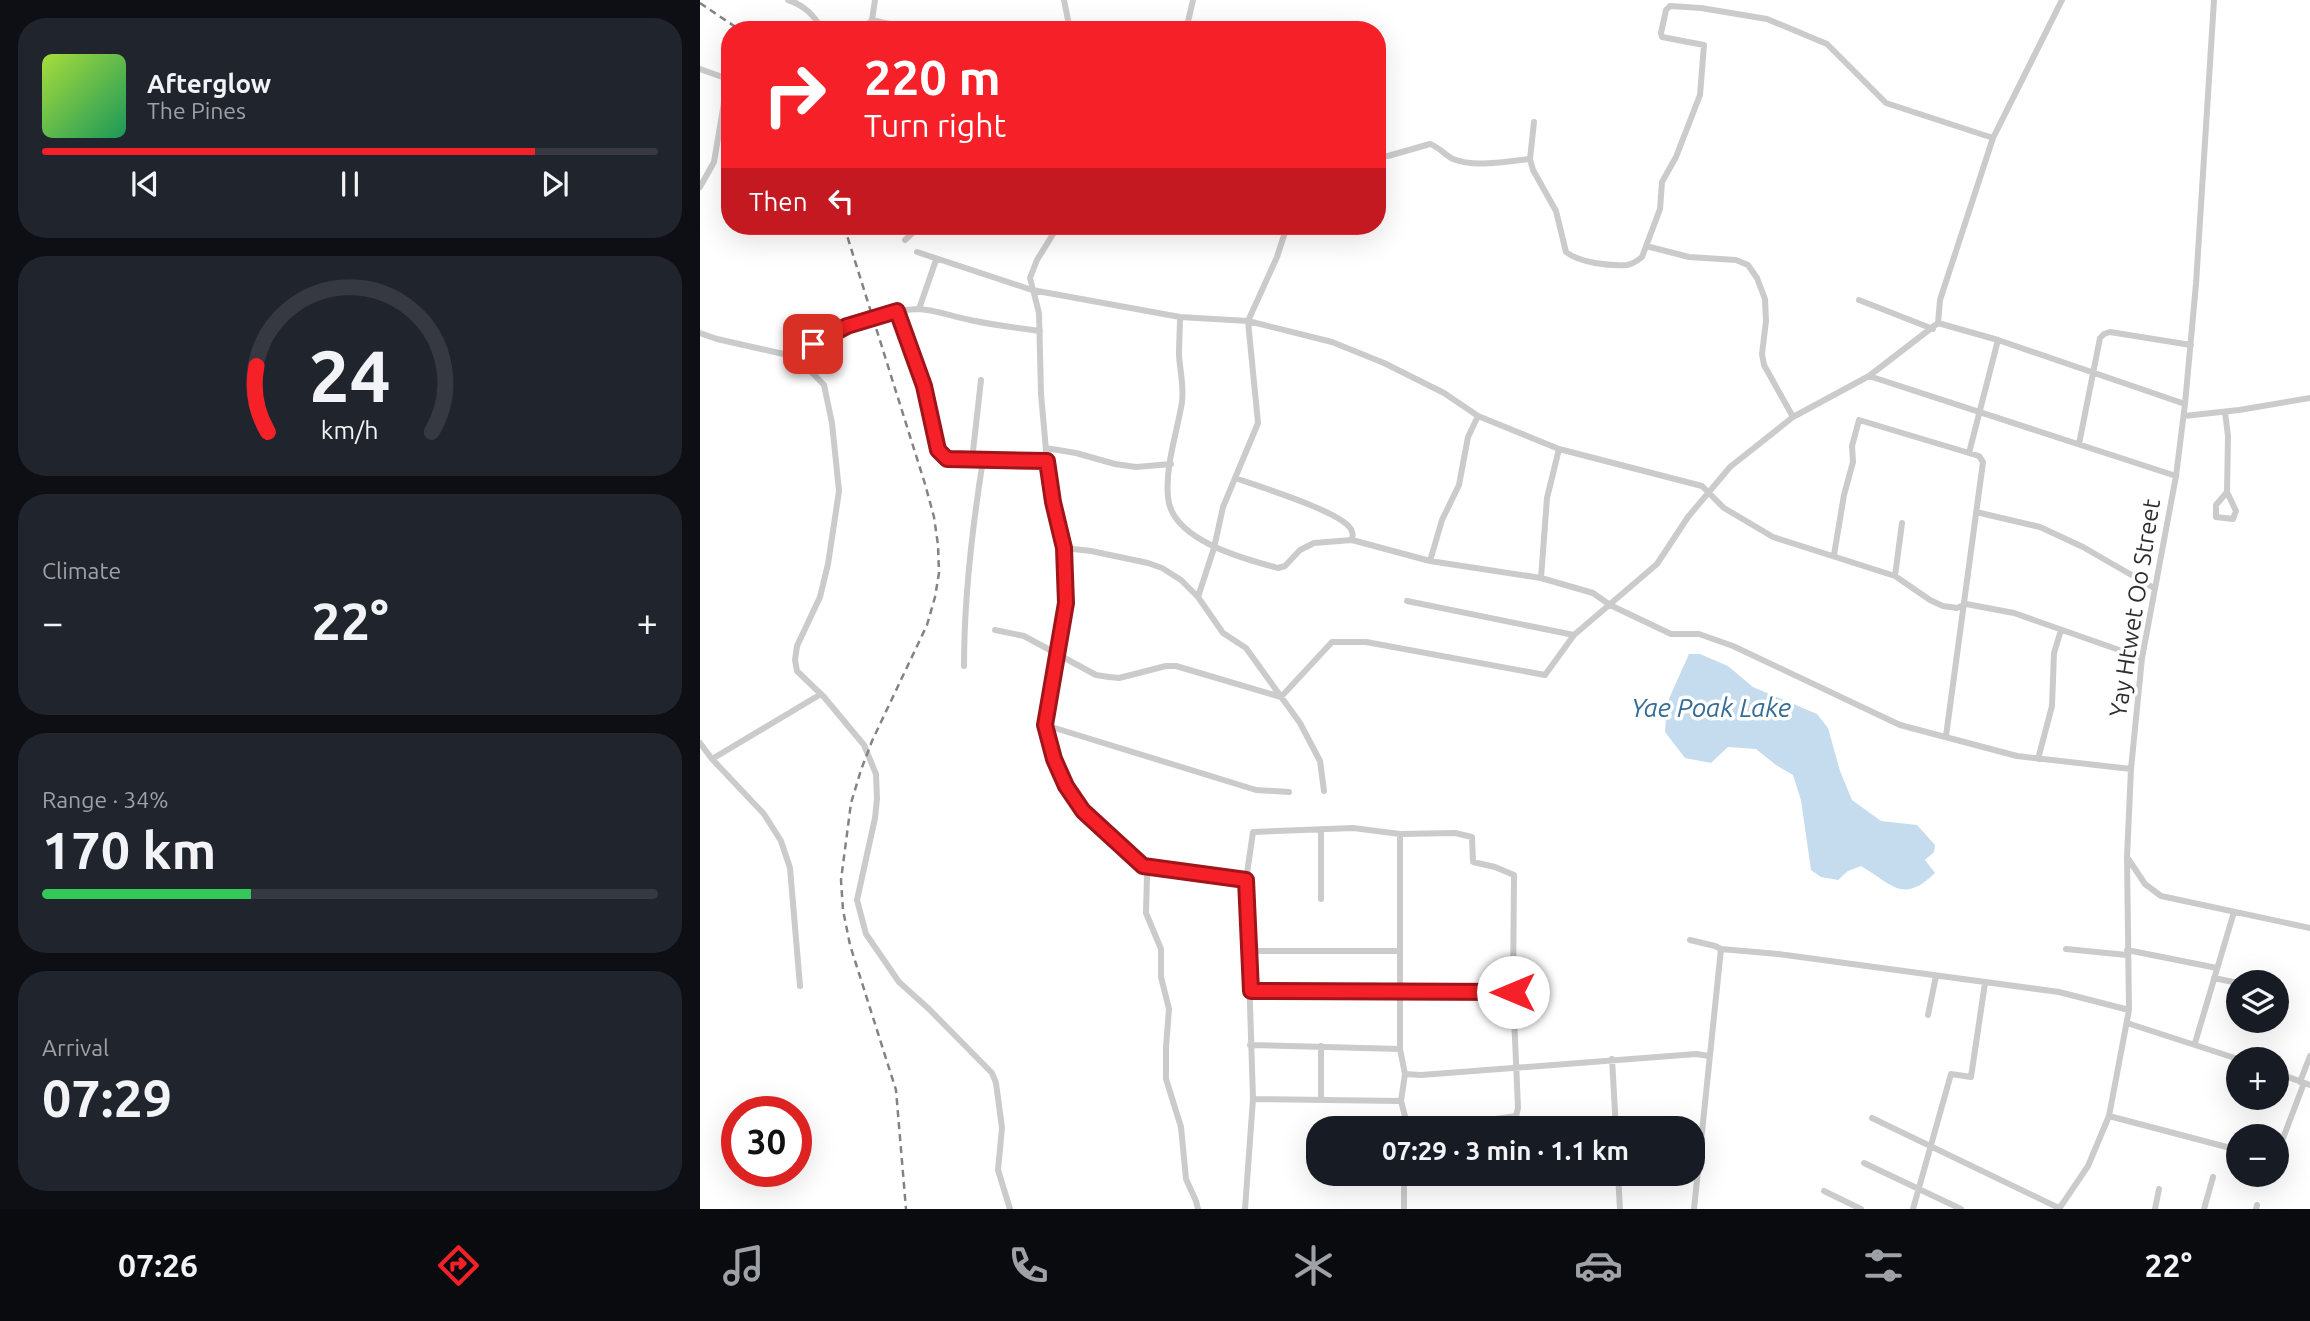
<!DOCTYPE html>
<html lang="en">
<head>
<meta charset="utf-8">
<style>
	:root { --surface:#171b24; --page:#20242c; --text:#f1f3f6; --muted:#9ea1a6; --line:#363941; --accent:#f52028 }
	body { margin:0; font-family:Ubuntu,sans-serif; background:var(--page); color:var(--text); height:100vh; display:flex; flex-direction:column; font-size:26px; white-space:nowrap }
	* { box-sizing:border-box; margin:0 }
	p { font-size:23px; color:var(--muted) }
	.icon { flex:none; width:38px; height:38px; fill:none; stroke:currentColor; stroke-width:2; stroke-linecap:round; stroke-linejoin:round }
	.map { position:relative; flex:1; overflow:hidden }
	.sheet { display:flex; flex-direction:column; gap:18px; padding:18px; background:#0d0f14; width:700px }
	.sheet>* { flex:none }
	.guide { position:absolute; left:21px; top:21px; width:665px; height:214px; border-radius:28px; box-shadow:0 7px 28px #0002; background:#f52028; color:#fff; overflow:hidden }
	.buttons { position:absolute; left:1526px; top:970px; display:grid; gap:14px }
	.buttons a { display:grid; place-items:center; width:63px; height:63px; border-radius:50%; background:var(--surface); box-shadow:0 7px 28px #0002; font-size:35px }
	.speed { position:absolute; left:21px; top:1096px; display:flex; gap:14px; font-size:35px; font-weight:700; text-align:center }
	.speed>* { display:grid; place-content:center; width:91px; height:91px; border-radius:50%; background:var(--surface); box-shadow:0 7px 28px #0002; line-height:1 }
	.speed .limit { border:10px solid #d22; background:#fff; color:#111 }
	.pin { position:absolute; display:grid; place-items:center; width:60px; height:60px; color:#fff; margin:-30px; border-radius:14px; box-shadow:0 4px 10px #0006 }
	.me { position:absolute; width:77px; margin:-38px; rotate:270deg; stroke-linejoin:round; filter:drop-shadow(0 0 5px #0008) }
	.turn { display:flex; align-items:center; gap:24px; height:147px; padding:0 28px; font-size:32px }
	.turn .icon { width:91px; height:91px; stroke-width:2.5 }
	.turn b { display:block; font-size:49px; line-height:60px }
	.then { display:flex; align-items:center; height:66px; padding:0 28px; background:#0003; gap:14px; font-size:26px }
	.big { font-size:52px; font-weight:600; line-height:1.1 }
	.sheet .widget { flex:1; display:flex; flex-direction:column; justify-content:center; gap:10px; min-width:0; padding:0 24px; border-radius:28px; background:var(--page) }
	.sheet .dial { align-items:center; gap:0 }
	.dial svg { height:182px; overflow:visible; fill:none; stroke:var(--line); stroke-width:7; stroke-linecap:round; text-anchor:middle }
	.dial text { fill:var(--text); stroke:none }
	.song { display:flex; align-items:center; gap:21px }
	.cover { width:84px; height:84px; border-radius:10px; background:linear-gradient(135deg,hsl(80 70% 55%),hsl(150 70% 35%)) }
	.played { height:7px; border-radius:4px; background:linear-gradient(90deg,var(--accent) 80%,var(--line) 80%) }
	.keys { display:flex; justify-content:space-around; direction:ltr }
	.heat { display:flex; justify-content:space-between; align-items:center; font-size:38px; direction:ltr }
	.charge { height:10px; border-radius:5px; background:linear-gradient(90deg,#34c759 34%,var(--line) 0) }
	.trip { position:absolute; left:606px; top:1116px; width:399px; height:70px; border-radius:28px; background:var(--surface); box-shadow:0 7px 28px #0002; font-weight:600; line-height:70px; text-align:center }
	.tab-bar { display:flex; height:112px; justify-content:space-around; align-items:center; background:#090b0e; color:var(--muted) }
	.tab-bar .icon { width:49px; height:49px }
	.tab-bar .on { color:var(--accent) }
	.tab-bar b { font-size:32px; color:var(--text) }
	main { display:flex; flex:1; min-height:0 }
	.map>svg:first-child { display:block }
	.water { fill:#c4dcee }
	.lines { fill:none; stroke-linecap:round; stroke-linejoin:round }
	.minor { stroke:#cbcbcb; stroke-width:6 }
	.rail { stroke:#838383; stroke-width:2.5; stroke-dasharray:7 5; stroke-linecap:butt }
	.route-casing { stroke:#9f151a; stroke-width:18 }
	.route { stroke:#f52028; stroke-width:12 }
	.labels { text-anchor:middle; stroke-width:7; stroke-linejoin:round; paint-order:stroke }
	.street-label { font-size:24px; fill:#2e2e2e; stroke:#fff }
	.water-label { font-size:26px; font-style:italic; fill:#356d97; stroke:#fff }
</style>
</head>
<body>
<main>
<section class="sheet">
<div class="widget">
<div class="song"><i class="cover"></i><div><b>Afterglow</b><p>The Pines</p></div></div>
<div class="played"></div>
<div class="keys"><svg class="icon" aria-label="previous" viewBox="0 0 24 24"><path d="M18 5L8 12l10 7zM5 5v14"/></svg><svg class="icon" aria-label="pause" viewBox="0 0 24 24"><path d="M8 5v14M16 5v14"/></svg><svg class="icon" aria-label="next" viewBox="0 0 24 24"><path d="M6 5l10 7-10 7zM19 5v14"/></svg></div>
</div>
<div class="widget dial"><svg viewBox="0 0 100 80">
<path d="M14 69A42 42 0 1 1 86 69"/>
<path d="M14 69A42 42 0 0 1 9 40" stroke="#f52028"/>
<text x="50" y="56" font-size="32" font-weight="700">24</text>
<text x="50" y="72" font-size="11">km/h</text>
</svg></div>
<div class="widget"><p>Climate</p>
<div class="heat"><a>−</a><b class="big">22°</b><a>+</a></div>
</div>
<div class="widget"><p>Range · 34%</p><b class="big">170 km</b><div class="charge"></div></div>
<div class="widget"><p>Arrival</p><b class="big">07:29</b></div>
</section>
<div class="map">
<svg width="1610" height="1209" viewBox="0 0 1610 1209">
	<rect width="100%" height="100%" fill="#fff"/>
	<path class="water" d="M989,654H1000L1028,666L1053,687L1117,714L1128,728L1140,771L1152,800L1181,821L1217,825L1235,845L1234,852L1225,860L1235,873C1203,904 1193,885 1161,866L1148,871L1138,880L1121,877L1111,870L1101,800L1093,775L1076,765L1056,749L1028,747L1011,763L985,758L965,732L967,703Z"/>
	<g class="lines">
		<path class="minor" d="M88,0C105,5 114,16 123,30
			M364,0L370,30
			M172,20L215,30
			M162,30L172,20L175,0
			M486,30L493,0
			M0,69L28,79L14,162L0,187
			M834,122L830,159L833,170L856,211L866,252C880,263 909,266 927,265C933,264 937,261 942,257L960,209L962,182L976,157L1000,95L1004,45L962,37L961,33L966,10L970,6L1001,8L1067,19L1127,44L1186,103L1293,138
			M677,156H688L730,144C739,147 745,155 753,159C775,168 807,161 830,159
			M358,226L337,260L330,278L339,313L341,394L347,461L353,503L364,548L366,603L345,725L354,759L366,786L383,811L443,866L447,875L446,913L461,949V977L469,1009L466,1047V1079L481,1127L486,1179L496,1201L498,1209
			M205,240L220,226
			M946,246L989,257L1036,260L1048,265L1057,278L1065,299L1066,321L1062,354L1064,365L1093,417
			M217,252L332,290L480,317L548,321L632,342L684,363L744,393L778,416L859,449L1002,486L1024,508L1073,537L1195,576L1230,600L1243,606L1257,608L1266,604L1314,613L1442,658
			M1159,300L1233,329
			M219,309L236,260
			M197,311L224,386L238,450L247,459L347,461
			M480,317C480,330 479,342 479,355C480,371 484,386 482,402C477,433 465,466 468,497C471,540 544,559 578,568L585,566L600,550L614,543L652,540L730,561L841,578L893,593L910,605L971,634H999L1033,646L1200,725L1317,756L1431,769
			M1238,323L1298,340L1485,404
			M0,333L17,339L97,357L124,385L132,423L139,491L128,564L120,597L97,646L95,660L97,671L124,697L164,745L176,774L177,799L175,818L157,900L166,934L199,982L229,1009L292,1073L296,1083L302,1128L298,1170L310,1209
			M97,357C127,331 177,310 217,309C234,309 253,317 270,320C293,325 317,328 340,331
			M1169,376L1476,476
			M1525,412L1528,436L1527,492L1516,505V517L1533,519L1536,511L1527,492
			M1484,416L1539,410L1610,398
			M1379,444L1400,338L1404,334L1410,332L1491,345
			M346,448L376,453L415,464L436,467L471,464
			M1269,453L1298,340
			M272,460L281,380
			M535,478C557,486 640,511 651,529C653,534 653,535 652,540
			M1276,512L1340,527L1383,547L1454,588
			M364,548L391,551L448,563L462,568L481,580L498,597L523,633L546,648L600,723L620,761L624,791
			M1134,555L1144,495L1153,462L1152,446L1159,420L1279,456L1283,462L1246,736
			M730,561L742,520L759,485L768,437L778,416
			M1195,576L1202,523
			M841,578L847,498L859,449
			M498,597L514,548L523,507L558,423L548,321L577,257L587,226
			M707,601L874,635
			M295,630L324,636L396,675L409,677L419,678L466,666H476L581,697L632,642H666L845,675L874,635L957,564L988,517L1030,467L1093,417L1169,376L1238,323L1240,300L1293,138L1362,0
			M264,666C264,597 272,529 283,460
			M345,725L556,790L589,792
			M0,743L12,759L121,694
			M12,759L64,814L81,841L90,868L100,986
			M1338,759L1352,706L1354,653L1361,630
			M700,834V1049L705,1074L701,1101L706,1120L704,1129
			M1427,857L1445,884L1461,896L1610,928
			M443,866L546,880
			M621,899V831
			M990,940L1015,946L1021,949L1078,954L1359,992L1429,1010
			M1366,949L1427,955
			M1427,950L1517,968
			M549,951H700
			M1514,978L1538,983
			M550,991L813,992
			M1228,1015L1236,976
			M1427,1023L1538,1059
			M1495,1043L1534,912
			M550,1045L700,1049
			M912,1059L916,1129
			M1577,1073L1610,1085
			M705,1074L721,1075L996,1054L1009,1056
			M1600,1082L1610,1056
			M553,1099L701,1101
			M621,1100V1046
			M1409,1116L1538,1150
			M1172,1118L1359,1208
			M1577,1154L1604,1083
			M1164,1163L1261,1209
			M704,1174V1209
			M918,1174L920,1209
			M1124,1191L1161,1209
			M545,1209L553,1099L546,880L553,832L653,828L700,834L755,833L772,837L773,862L795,867L814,875L813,992L818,1108L816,1116L796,1119L706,1120
			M994,1209L1021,949
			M1213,1209L1251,1074L1271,1077L1285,983
			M1359,1209L1388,1166L1409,1116L1429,1010L1427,857L1431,769L1442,658L1476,476L1485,404L1496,284L1514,0
			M1455,1209L1459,1189
			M1504,1209L1513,1177
			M1556,1209L1557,1205"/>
		<path class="rail" d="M0,3L40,30
			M144,226L225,484L234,517L238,545L239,573L235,597L227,625L172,741L161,770L151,803L141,880L143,910L150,945L196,1090L206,1209"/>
	</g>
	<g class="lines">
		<defs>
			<path id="route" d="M113,344L147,326L197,311L224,386L238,450L247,459L347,461L353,502L364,548L366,603L345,725L354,759L366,786L383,811L443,866L546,880L551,991L813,992"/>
		</defs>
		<use href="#route" class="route-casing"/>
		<use href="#route" class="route"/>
	</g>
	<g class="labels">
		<g class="street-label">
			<text transform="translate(1435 608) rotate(-81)" y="8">Yay Htwet Oo Street</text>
		</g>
		<g class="water-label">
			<text x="1011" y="717">Yae Poak Lake</text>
		</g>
	</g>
</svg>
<div class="buttons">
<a><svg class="icon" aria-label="layers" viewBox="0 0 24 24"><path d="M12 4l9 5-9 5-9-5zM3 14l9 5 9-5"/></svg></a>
<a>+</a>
<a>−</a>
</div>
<div class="speed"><div class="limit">30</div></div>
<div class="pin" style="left:113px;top:344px;background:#d93025"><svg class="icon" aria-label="arrive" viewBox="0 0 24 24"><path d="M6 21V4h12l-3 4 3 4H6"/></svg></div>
<svg class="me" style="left:813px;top:992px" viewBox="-20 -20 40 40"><circle r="19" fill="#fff"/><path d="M0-13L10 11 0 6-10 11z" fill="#f52028"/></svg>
<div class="trip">07:29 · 3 min · 1.1 km</div>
<div class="guide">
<div class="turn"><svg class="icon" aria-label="right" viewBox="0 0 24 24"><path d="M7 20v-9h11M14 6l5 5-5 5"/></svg><div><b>220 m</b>Turn right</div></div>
<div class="then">Then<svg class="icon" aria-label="left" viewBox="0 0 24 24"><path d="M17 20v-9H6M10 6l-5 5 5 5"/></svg></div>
</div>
</div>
</main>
<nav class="tab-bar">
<b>07:26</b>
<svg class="icon on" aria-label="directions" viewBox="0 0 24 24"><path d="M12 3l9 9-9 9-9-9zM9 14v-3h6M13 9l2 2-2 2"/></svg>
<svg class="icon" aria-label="music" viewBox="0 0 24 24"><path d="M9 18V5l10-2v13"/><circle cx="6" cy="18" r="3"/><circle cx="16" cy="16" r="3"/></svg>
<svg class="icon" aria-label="phone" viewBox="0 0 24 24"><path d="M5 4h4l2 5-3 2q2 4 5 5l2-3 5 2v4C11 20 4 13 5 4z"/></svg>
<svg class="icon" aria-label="climate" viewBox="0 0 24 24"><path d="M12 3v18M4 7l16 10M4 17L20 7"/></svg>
<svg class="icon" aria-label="car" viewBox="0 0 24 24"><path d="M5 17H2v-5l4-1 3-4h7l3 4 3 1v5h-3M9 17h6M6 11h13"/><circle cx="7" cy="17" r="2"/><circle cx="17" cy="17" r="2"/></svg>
<svg class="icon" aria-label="filters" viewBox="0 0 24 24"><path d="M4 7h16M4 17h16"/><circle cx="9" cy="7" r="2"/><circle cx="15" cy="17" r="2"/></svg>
<b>22°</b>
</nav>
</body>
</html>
